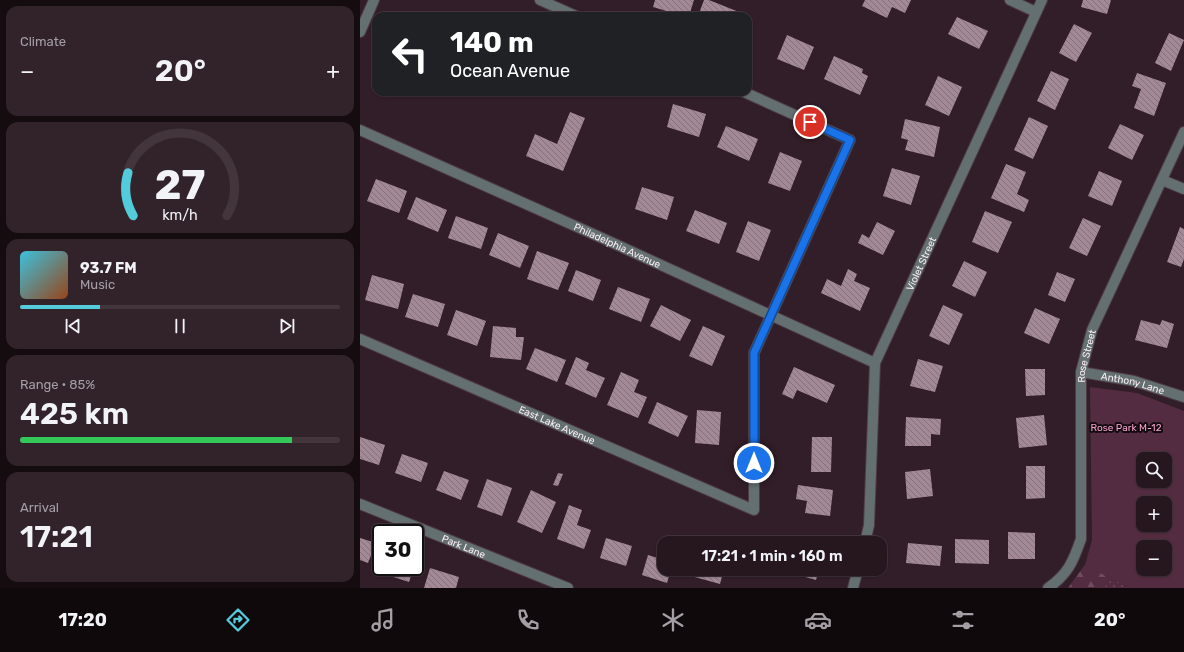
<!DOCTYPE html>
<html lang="en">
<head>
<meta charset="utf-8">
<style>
	:root { --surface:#26161e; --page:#32232b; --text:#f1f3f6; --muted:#a49fa4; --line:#42353c; --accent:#53cbdb }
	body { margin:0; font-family:Rubik,sans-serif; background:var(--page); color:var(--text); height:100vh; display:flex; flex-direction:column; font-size:15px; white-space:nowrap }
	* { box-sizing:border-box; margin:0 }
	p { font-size:13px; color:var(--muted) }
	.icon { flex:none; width:22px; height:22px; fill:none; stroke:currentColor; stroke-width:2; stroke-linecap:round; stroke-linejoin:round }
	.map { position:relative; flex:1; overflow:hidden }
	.drawer { display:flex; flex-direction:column; gap:6px; padding:6px; background:#150c10; width:360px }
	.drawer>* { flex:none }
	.banner { position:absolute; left:12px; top:12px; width:380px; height:84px; border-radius:12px; box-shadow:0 1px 3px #0004,0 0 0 1px var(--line); background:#202124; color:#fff; overflow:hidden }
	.tools { position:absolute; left:776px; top:452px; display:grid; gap:8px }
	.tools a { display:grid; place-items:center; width:36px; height:36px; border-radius:8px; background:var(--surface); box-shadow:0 1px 3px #0004,0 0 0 1px var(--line); font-size:20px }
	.speed { position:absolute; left:12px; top:524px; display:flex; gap:8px; font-size:20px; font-weight:700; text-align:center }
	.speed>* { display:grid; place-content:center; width:52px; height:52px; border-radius:50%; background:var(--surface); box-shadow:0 1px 3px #0004,0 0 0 1px var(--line); line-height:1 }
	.speed .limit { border:2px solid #111; border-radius:6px; background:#fff; color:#111 }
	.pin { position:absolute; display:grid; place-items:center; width:34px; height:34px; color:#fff; margin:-17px; border:2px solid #fff; border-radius:50%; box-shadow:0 1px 4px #0007 }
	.me { position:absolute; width:44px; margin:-22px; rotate:0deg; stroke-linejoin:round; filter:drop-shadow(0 0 3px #0008) }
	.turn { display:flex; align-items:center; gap:14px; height:84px; padding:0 12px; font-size:18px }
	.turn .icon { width:52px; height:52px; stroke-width:2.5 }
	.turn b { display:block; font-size:28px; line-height:34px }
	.big { font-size:30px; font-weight:600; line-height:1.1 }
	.drawer .card { flex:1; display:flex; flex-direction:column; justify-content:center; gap:6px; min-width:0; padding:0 14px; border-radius:12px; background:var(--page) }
	.drawer .dial { align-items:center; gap:0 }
	.dial svg { height:104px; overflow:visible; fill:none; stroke:var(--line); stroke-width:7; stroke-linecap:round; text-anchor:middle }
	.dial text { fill:var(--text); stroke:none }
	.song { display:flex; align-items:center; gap:12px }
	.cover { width:48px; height:48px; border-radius:6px; background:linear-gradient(135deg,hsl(190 70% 55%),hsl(20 70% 35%)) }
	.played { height:4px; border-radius:2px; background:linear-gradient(90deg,var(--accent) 25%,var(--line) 25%) }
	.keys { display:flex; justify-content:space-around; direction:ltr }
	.heat { display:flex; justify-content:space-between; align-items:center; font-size:22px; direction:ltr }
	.charge { height:6px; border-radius:3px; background:linear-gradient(90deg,#34c759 85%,var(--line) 0) }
	.trip { position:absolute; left:297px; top:536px; width:230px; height:40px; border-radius:12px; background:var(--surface); box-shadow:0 1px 3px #0004,0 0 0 1px var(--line); font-weight:600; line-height:40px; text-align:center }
	.dock { display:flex; height:64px; justify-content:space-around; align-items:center; background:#0f090c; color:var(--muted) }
	.dock .icon { width:28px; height:28px }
	.dock .selected { color:var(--accent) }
	.dock b { font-size:18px; color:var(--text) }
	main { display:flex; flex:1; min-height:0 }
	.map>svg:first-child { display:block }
	.grass { fill:url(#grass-dots) }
	.forest { fill:url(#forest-firs) }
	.green { fill:#542c41; fill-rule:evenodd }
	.building { fill:url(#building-back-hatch) }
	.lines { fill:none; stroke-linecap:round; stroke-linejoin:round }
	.street-casing { stroke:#4e3b44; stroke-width:12 }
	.street { stroke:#636f71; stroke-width:10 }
	.route-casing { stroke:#114b97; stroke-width:10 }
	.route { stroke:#1a73e8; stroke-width:7 }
	.labels { text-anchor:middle; stroke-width:4; stroke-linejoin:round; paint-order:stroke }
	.street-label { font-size:10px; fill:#fbedf3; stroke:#140b10 }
	.park-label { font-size:10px; fill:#f6a2cd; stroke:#140b10 }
</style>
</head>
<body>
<main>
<section class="drawer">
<div class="card"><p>Climate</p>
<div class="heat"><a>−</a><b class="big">20°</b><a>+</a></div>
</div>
<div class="card dial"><svg viewBox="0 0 100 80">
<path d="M14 69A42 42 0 1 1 86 69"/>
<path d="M14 69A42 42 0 0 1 10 36" stroke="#53cbdb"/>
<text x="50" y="56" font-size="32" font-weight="700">27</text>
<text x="50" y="72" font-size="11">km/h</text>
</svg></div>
<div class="card">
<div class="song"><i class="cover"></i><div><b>93.7 FM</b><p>Music</p></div></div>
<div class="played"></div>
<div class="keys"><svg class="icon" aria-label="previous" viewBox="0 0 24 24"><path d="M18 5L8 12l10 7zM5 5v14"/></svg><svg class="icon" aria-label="pause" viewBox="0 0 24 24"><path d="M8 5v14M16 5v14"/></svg><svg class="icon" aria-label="next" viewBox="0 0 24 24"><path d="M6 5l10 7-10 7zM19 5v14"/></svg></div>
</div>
<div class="card"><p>Range · 85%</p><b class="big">425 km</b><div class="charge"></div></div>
<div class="card"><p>Arrival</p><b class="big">17:21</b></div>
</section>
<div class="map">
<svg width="824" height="588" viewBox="0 0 824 588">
	<defs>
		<pattern id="grass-dots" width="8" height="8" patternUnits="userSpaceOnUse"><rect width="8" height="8" fill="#542c41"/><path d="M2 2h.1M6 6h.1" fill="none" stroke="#6e4b5d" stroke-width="1.8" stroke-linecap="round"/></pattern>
		<pattern id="forest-firs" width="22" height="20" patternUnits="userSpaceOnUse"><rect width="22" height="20" fill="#542c41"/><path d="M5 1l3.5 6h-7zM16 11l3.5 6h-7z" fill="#6e4b5d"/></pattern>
		<pattern id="building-back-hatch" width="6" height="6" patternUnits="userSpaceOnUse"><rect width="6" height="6" fill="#a28995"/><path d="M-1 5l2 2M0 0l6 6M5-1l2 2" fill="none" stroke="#84727a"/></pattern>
	</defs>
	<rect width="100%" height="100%" fill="#321e28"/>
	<path class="grass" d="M725,565L770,588H708Z"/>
	<path class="forest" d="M725,565L752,579L744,588H708Z"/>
	<path class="green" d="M730,387L777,393L824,411V588H770L725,565L732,540ZM783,459H805V481H783ZM783,503H805V525H783ZM783,547H805V569H783Z"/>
	<path class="building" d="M295,0H334L329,16H323L293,7Z
		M344,0H349L379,12L377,16H338Z
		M505,0H551L545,13L532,7L527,18L502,6Z
		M723,0H751L747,14L721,7Z
		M597,17L628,31L619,49L588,34Z
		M714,24L732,33L716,62L699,53Z
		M809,33L824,40L811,71L795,63Z
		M427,35L454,47L444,70L417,59Z
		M474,56L503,69L502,73L508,76L500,95L464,79Z
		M691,71L709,79L695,110L677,101Z
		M777,73L806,83L794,116L774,108L781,89L772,86Z
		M578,76L602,87L589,116L565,105Z
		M313,104L346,114L339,137L307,127Z
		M210,112L225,118L203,171L166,156L175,134L197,144Z
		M669,117L688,126L673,159L654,150Z
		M545,119L580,127L574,157L545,150L548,140L541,138Z
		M760,124L784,135L772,160L748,148Z
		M366,126L398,139L389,161L357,147Z
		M420,152L442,161L430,191L408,183Z
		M646,164L666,172L657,194L669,200L664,212L631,198Z
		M532,168L560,176L551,205L523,196Z
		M739,171L762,181L752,206L728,196Z
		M16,179L47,191L39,213L7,201Z
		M282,187L314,197L307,220L275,209Z
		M56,197L87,210L78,232L47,219Z
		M335,210L367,223L359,244L326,231Z
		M625,211L652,222L638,253L612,242Z
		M96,216L128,228L121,249L88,238Z
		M723,218L741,226L727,256L709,248Z
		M388,221L411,230L399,261L376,252Z
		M517,222L535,231L523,255L498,243L502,234L509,238Z
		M820,227L824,229V259L821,267L807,262Z
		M138,233L169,246L160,268L129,255Z
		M177,251L209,263L198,290L167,279Z
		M604,261L627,272L615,297L592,286Z
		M488,269L497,274L494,281L510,288L500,311L461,293L467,279L481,286Z
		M216,270L241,280L233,301L208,291Z
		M697,272L715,279L705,302L688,295Z
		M12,275L44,284L38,309L5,300Z
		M258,287L290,299L281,322L249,309Z
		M53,294L85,304L78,327L45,317Z
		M301,305L331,320L320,341L290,326Z
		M583,305L603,314L589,345L569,336Z
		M675,308L700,319L689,344L664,333Z
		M96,310L126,321L117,346L87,335Z
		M781,320L800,325L802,320L814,324L807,348L775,340Z
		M133,326L156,328V337H164L161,360L130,357Z
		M343,326L365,336L352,366L329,356Z
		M175,348L206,360L197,382L166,369Z
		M216,357L229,363L226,370L245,378L236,398L205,384Z
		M558,359L583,366L575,392L550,386Z
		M434,367L475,385L467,403L437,390L433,399L422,394Z
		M665,369H685V395L666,396Z
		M261,372L279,380L274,392L287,397L278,418L247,405Z
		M297,402L328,416L318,437L288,423Z
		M337,410L361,412L359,445L335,443Z
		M684,415L687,445L659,448L656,418Z
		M546,417L581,419L580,435L571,434V446H545Z
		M0,437L25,445L19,465L0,459Z
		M452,437H472L471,472H451Z
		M42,454L68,463L61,482L35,473Z
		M666,466H685V498L666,499Z
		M570,469L573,496L547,499L545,472Z
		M84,471L109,480L101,500L76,490Z
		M198,473L203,474L198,486L193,485Z
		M127,479L152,488L142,516L117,507Z
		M438,485L473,490L470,516L445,513L447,501L436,499Z
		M171,490L196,502L182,533L157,522Z
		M209,505L222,510L217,525L231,530L224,549L197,539Z
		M648,532L675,533V559H648Z
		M0,538L16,543L8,563L0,560Z
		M246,538L272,546L266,566L240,558Z
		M445,539L460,543H444Z
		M595,539L629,540V564L595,563Z
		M548,543L582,546L580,566L546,563Z
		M288,555L304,560V569H311L307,583L282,575Z
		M26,567H54L49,582L24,574Z
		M70,568L99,577L96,588H64Z
		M333,569H364L360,584L331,576Z
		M437,569H459L456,580L435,574Z"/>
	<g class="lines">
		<defs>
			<g id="street">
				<path d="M180,0L216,16"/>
				<path d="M650,0L676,12"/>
				<path d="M0,32L14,0"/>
				<path id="s1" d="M0,130L242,238L515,363"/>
				<path d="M802,180L824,189"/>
				<path id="s2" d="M0,339L394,510V353L490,140L384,92"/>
				<path id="s3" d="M721,372L774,381L824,397"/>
				<path id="s4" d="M0,504L208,588"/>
				<path id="s5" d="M505,543L509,525L515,363L682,0"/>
				<path d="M493,588L498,569"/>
				<path id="s6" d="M688,588C708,574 713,562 721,539V372L732,330L824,132"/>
			</g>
		</defs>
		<use href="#street" class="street-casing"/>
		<use href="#street" class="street"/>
	</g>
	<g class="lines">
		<defs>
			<path id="route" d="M394,463V353L490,140L450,122"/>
		</defs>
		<use href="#route" class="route-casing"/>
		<use href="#route" class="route"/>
	</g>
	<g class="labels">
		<g class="street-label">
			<text dy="4" stroke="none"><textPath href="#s1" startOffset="282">Philadelphia Avenue</textPath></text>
			<text dy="4" stroke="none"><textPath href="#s5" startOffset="290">Violet Street</textPath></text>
			<text dy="4" stroke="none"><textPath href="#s6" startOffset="244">Rose Street</textPath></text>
			<text dy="4" stroke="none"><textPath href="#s3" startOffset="53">Anthony Lane</textPath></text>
			<text dy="4" stroke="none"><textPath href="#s2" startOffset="215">East Lake Avenue</textPath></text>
			<text dy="4" stroke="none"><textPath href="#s4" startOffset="112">Park Lane</textPath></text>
		</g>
		<g class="park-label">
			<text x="766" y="431">Rose Park M-12</text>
		</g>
	</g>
</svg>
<div class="tools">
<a><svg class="icon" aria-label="search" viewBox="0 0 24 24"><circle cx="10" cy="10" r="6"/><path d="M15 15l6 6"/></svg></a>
<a>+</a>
<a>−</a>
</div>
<div class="speed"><div class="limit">30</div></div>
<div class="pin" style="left:450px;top:122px;background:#d93025"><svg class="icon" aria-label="arrive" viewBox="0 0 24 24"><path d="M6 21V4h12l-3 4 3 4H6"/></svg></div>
<svg class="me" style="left:394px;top:463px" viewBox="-20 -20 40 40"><circle r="17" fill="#1a73e8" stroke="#fff" stroke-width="3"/><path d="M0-11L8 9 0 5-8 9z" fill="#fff"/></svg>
<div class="trip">17:21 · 1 min · 160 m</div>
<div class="banner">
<div class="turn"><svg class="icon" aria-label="left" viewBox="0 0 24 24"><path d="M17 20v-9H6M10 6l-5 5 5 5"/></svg><div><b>140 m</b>Ocean Avenue</div></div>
</div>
</div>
</main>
<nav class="dock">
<b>17:20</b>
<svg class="icon selected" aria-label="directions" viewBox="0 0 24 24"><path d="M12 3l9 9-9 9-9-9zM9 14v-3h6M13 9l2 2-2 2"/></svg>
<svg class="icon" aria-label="music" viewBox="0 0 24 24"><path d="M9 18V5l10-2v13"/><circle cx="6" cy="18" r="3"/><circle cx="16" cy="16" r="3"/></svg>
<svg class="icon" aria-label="phone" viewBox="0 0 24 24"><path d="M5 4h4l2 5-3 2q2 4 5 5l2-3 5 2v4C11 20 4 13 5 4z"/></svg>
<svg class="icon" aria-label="climate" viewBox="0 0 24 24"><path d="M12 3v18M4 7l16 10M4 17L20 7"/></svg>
<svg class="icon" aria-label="car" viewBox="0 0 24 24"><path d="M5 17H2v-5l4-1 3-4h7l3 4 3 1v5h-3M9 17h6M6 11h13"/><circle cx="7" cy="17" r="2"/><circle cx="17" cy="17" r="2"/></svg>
<svg class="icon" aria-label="filters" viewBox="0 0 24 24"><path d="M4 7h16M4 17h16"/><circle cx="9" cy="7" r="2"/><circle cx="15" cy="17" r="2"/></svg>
<b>20°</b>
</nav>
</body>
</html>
